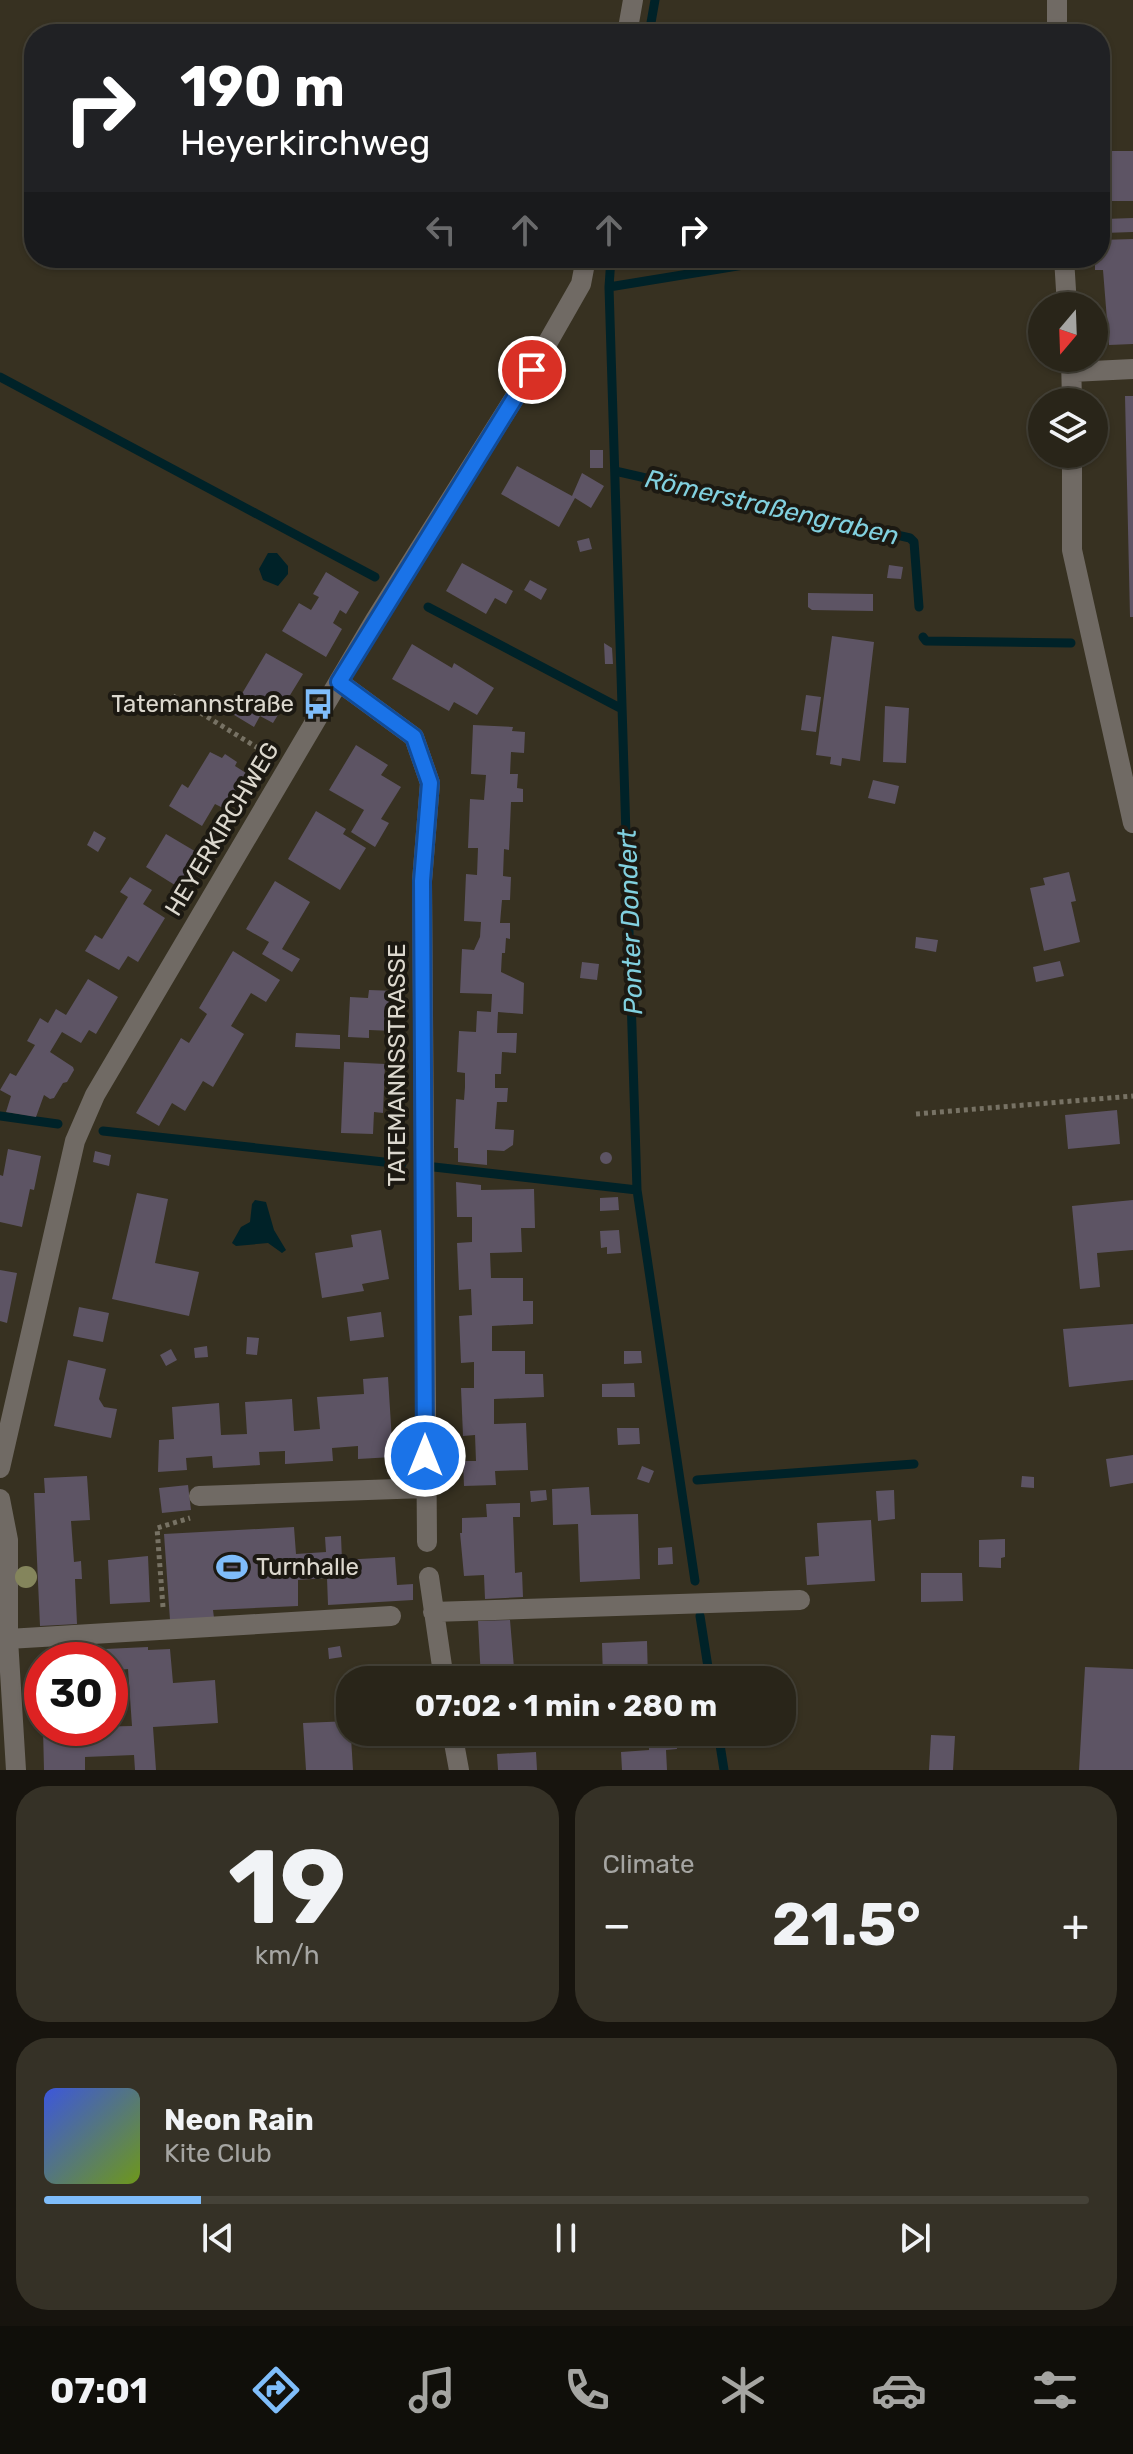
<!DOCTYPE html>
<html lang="en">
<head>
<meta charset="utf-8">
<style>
	:root { --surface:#292519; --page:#353126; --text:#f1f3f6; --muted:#a5a5a2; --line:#454238; --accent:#7fbdfa }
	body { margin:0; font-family:Rubik,sans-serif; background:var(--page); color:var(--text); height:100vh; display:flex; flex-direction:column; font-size:30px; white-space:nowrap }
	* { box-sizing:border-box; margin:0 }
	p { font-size:26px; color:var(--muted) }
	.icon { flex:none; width:44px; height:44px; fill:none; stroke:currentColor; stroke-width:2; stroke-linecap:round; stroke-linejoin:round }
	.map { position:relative; height:1770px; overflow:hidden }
	.sheet { display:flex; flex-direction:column; gap:16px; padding:16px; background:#17140e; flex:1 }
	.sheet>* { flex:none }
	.guide { position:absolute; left:24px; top:24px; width:1086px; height:244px; border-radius:32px; box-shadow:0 2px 6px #0004,0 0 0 2px var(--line); background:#202124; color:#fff; overflow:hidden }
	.needle { width:52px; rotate:199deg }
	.controls { position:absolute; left:1028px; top:292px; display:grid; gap:16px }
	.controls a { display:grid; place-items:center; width:80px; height:80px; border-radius:50%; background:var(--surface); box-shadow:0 2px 6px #0004,0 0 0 2px var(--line); font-size:40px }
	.speed { position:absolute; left:24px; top:1642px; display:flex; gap:16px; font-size:40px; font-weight:700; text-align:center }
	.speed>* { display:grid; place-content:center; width:104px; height:104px; border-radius:50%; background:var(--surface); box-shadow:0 2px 6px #0004,0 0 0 2px var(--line); line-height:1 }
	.speed .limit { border:12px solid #d22; background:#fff; color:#111 }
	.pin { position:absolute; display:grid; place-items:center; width:68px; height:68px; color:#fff; margin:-34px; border:4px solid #fff; border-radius:50%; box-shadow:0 2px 8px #0007 }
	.me { position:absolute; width:88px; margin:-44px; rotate:0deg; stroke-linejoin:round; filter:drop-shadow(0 0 6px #0008) }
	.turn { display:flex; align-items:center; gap:28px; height:168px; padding:0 24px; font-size:36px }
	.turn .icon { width:104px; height:104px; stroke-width:2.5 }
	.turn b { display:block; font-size:56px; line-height:68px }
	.lanes { display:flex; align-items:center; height:76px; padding:0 24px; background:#0003; justify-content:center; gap:40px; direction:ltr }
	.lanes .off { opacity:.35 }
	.big { font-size:60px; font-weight:700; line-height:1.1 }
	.sheet .tile { flex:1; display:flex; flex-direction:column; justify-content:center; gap:12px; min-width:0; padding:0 28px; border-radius:32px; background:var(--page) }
	.sheet .dial { align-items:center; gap:0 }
	.dial b { font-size:104px; line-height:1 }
	.song { display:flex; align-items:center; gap:24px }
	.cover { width:96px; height:96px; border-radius:12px; background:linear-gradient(135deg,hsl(230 70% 55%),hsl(80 70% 35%)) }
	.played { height:8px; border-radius:4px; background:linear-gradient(90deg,var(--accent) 15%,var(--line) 15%) }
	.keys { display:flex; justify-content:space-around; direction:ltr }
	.heat { display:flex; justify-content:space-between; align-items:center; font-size:44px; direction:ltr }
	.sheet .tiles { flex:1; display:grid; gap:16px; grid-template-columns:1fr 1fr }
	.tile:last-child { grid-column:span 2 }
	.trip { position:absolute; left:336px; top:1666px; width:460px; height:80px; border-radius:32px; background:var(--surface); box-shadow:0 2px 6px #0004,0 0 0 2px var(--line); font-weight:700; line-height:80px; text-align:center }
	.tab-bar { display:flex; height:128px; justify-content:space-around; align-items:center; background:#100f0a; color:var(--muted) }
	.tab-bar .icon { width:56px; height:56px }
	.tab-bar .selected { color:var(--accent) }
	.tab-bar b { font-size:36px; color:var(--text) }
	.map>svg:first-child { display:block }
	.water { fill:#002228 }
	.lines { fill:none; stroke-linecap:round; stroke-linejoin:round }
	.stream { stroke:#002228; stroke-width:9 }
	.building { fill:#5d5464 }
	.path { stroke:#777264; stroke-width:5; stroke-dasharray:4 4; stroke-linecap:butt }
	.minor { stroke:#706a64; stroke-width:20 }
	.tree { fill:#84855c }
	.route-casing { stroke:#114b97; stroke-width:20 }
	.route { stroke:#1a73e8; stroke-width:14 }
	.labels { text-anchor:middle; stroke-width:8; stroke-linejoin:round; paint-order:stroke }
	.poi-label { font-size:24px; fill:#dcd8ce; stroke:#1c1912; text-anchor:end }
	.street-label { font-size:24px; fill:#dcd8ce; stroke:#1c1912 }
	.water-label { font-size:26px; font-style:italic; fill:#81d0df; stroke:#1c1912 }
</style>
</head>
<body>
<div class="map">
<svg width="1133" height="1770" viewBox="0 0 1133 1770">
	<rect width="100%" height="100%" fill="#373121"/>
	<path class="water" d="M268,553H277L288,566V574L278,586L263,580L259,569Z
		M255,1200L266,1202L274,1230L286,1250L282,1253L268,1243L236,1246L232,1243L241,1227L250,1222L252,1204Z"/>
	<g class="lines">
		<path class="stream" d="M649,34L655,0
			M611,258L609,287L637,1190L695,1581
			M609,287L786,258
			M0,377L375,577
			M615,471L910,538L914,542L919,607
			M428,607L622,709
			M923,637L926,641L1071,643
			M0,1116L58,1124
			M103,1131L402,1164
			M434,1167L637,1190
			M697,1480L914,1464
			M700,1616L710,1680
			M718,1732L724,1770"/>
	</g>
	<path class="building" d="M1111,151H1133V201H1109Z
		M1133,218V232L1104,233V219Z
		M1133,239V344L1109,345L1103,270H1095V258H1100V240Z
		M1125,396H1133V617H1130Z
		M590,450H603V468H590Z
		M517,466L572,496L582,473L604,486L591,508L575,498L559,527L501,494Z
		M589,538L592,549L580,552L577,541Z
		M462,563L513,591L506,604L495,598L486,614L446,591Z
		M889,565L903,567L901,579L887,578Z
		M326,572L359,592L346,614L340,610L333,623L342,629L326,657L282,631L299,603L311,610L319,597L313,594Z
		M530,580L547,589L541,600L524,590Z
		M808,593L873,594V611L812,610L808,607Z
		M832,636L874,642L860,761L842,758L841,766L830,764L831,757L816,755Z
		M604,643L612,648L613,664H605Z
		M412,644L452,668L454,663L494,688L477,715L454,702L449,711L392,679Z
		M266,653L303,674L273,723L260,716L254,727L221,707L227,696L237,702Z
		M806,695L821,697L816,732L801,730Z
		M885,706L909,708L906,763L883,762Z
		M473,725L513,727L512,731L525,732L524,753L511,752L510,774H518L517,788L523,789V802H511L509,850L504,849L503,876L511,877L510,900H502L500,923H510V939L506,938L505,953H502L501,972L524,983L523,1014L498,1012L497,1033H517L516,1053L502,1052L501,1074H495V1088H508L507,1102H497L495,1129L514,1130L513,1145L504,1151L487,1150V1165L458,1162V1148H454L456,1099L464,1100L465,1087V1073L457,1072L459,1031L476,1032L477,1011L491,1012L492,994L460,993L462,949L474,950L480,937L481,922L464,921L466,874L477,875L478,848H468L470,799L484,800L486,775L471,774Z
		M356,745L388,765L381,775L401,787L381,819L389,823L375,847L351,832L364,810L329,790Z
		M210,752L222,758L225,754L237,762L235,766L246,773L225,809L215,804L202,826L169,806L182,784L188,788Z
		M873,780L899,786L895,804L868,798Z
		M316,811L346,829L343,834L366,848L340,890L288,859Z
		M94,831L106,838L98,852L87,845Z
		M166,834L198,853L178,887L146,867Z
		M1069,872L1076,901L1071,902L1080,942L1044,951L1030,888L1045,885L1043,878Z
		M130,877L152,890L143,904L165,918L138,962L128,956L119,970L85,951L95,935L102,939L128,897L120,892Z
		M275,881L310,902L282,949L300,959L292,972L262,954L269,942L246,929Z
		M916,937L938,940L936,952L915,948Z
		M233,951L280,980L266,1002L251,993L231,1026L244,1034L213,1087L203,1081L185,1111L172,1103L159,1126L136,1113L181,1038L189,1043L207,1014L199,1008Z
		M1060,961L1064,976L1036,982L1033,967Z
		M582,962L599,964L597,980L580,978Z
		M88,979L118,997L96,1034L89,1030L81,1043L62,1032L50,1052L73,1067L74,1070L67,1082L63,1083L54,1098L50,1099L44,1095L36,1117L6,1112L11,1096L0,1090L10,1073L16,1076L35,1045L27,1041L40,1018L48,1023L56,1009L66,1015Z
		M369,990L397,991L394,1031L369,1030V1038L348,1037L350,997L368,998Z
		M296,1033L340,1035V1049L295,1047Z
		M344,1062L385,1064L383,1113L374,1112L373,1134L341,1133Z
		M1117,1110L1120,1144L1068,1149L1065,1115Z
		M8,1149L41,1156L34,1190L30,1189L22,1227L0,1222V1175L3,1176Z
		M95,1151L111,1155L109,1166L93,1162Z
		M600 1158a6 6 0 1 1 12 0a6 6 0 1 1-12 0Z
		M456,1182L481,1185V1190L534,1189L535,1228H521L522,1252L490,1253L491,1278H523V1301H533V1324L492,1326V1351H525V1374H543L544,1397L494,1399V1424L526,1423L528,1470L495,1471L496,1485L464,1486L463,1461H476L475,1435L463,1436L461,1388H474V1362L461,1363L459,1316L472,1315L471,1289L459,1290L457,1243L472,1242V1217H457Z
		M137,1193L168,1199L155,1263L199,1272L189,1316L112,1299Z
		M618,1197L619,1210L600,1211V1198Z
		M1133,1200V1250L1097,1253L1100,1287L1080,1289L1072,1206Z
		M381,1230L389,1279L362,1284L364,1291L322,1298L315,1253L353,1247L351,1235Z
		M619,1230L621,1253L607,1254V1247L601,1248L600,1231Z
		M0,1270L17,1273L7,1323L0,1321Z
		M79,1307L109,1313L103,1342L73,1336Z
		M381,1312L384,1337L350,1341L347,1317Z
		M1133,1324V1380L1069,1387L1063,1329Z
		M247,1337L259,1338L257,1355L246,1354Z
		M207,1346L208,1357L195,1358L194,1348Z
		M171,1349L177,1360L166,1366L160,1355Z
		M624,1351H641L642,1363L624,1364Z
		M68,1360L106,1369L99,1399L104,1407L117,1409L111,1438L54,1426Z
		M388,1377L393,1457L358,1459V1446L332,1448L333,1461L285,1464V1451L259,1452L260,1465L213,1468L212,1456L186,1458L187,1470L158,1472L159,1440L174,1439L172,1407L219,1403L221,1435L247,1434L245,1402L292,1399L294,1431L320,1429L317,1397L364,1394L363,1379Z
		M634,1383L635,1397H602V1384Z
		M617,1428H639L640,1444L618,1445Z
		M1133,1455V1483L1110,1487L1106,1459Z
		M642,1466L654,1471L649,1483L637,1479Z
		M87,1476L90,1520L71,1521L74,1562L81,1561L82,1579H75L77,1624L40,1626L34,1493H45L44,1478Z
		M1022,1476L1034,1477V1488L1021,1487Z
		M188,1485L191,1510L162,1513L159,1488Z
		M589,1487L591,1515L638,1514L640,1579L580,1582L578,1524L553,1525L552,1489Z
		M546,1490L547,1500L531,1502L530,1491Z
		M894,1490L895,1519L878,1521L876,1491Z
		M520,1503V1517H513L515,1573L522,1572L523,1597L485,1599L484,1575L464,1576L460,1533H462V1518L487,1517L486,1504Z
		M871,1520L875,1581L807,1585L805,1557L819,1556L817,1523Z
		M294,1527L296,1554L326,1552L325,1537L341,1536L342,1560L395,1557L397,1585L413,1584V1600L328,1605L327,1578L298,1580V1606L213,1610L214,1618L170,1620L164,1534Z
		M1005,1539V1557L1001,1558V1568L979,1567V1540Z
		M672,1547L673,1564L658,1565V1548Z
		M148,1556L150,1602L110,1604L108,1560Z
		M921,1573H962L963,1601L921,1602Z
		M510,1620L515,1680H481L478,1621Z
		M647,1641L648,1680H603L602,1643Z
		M340,1646L342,1657L329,1659L328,1648Z
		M148,1647V1650L170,1649L173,1683L215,1680L218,1723L153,1727L156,1770H135L134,1755L85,1757V1770H44L43,1728L132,1726L128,1669L110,1671V1660H106L105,1649Z
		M1085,1667L1133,1669V1770H1079Z
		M350,1721L353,1770H306L303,1723Z
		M649,1732H676L677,1749L666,1750L667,1770H622L621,1752L649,1750Z
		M931,1735L955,1736L953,1770H929Z
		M536,1752L537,1770H498L497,1754Z"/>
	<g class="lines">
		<path class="path" d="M173,696L271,756
			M916,1114L1133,1096
			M163,1607L157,1528L190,1518"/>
		<path class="minor" d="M1057,0V34
			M627,34L633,0
			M1064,258L1067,306
			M1071,358L1072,402
			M1072,372L1133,369
			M1072,454V550L1133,823
			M339,682L414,737L430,783L422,881L427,1542
			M0,1468L75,1141L95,1095L375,620L532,370L581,284L586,258
			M199,1496L425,1488
			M0,1499L8,1540V1639L16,1770
			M429,1577L444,1680
			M433,1612L800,1600
			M8,1639L391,1616
			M452,1732L459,1770"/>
	</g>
	<circle class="tree" cx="26" cy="1577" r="11"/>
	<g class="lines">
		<defs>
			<path id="route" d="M425,1456L422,881L430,783L414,737L339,682L532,370"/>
		</defs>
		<use href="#route" class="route-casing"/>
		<use href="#route" class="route"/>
	</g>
	<defs>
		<symbol id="bus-bare" viewBox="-9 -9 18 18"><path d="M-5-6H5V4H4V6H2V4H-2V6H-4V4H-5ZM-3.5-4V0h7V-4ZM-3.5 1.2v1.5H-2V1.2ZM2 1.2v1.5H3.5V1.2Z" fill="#7fbdfa" stroke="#1c1912" stroke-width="2.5" paint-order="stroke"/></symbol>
		<symbol id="stadium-bare" viewBox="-9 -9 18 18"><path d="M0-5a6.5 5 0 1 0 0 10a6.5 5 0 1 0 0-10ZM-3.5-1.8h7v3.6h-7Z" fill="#7fbdfa" stroke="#1c1912" stroke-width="2.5" paint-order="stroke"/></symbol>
	</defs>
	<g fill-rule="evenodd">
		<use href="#bus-bare" x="296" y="682" width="44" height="44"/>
		<use href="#stadium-bare" x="210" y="1545" width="44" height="44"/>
	</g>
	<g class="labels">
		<g class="poi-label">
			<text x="294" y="712">Tatemannstraße</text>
			<text x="256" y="1575" text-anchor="start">Turnhalle</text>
		</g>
		<g class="street-label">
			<text transform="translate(222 829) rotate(-59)" y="8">HEYERKIRCHWEG</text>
			<text transform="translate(397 1065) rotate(-90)" y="8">TATEMANNSSTRASSE</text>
		</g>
		<g class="water-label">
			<text transform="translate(772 507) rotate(13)" y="9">Römerstraßengraben</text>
			<text transform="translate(630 922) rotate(-92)" y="9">Ponter Dondert</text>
		</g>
	</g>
</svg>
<div class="controls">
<a><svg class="needle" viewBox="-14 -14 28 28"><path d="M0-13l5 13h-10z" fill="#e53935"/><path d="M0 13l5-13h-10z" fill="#a5a5a2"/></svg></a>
<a><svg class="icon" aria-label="layers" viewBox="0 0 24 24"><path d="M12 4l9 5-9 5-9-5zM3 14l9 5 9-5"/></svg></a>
</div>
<div class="speed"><div class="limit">30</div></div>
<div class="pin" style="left:532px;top:370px;background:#d93025"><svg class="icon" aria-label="arrive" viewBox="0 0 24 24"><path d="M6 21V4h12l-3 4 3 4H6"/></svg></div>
<svg class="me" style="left:425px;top:1456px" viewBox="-20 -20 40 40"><circle r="17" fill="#1a73e8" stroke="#fff" stroke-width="3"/><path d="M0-11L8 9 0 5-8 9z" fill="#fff"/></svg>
<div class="trip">07:02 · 1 min · 280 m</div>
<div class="guide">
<div class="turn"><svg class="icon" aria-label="right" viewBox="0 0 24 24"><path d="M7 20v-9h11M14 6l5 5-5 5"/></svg><div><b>190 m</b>Heyerkirchweg</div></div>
<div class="lanes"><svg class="icon off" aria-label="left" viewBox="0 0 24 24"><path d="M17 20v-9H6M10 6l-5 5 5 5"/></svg><svg class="icon off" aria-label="ahead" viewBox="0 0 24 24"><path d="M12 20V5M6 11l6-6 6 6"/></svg><svg class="icon off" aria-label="ahead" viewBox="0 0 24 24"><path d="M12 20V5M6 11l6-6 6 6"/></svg><svg class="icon" aria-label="right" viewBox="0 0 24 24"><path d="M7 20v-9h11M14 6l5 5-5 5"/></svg></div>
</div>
</div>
<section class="sheet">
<div class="tiles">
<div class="tile dial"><b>19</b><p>km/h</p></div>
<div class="tile"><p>Climate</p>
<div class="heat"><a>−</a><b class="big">21.5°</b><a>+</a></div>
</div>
<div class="tile">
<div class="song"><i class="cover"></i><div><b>Neon Rain</b><p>Kite Club</p></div></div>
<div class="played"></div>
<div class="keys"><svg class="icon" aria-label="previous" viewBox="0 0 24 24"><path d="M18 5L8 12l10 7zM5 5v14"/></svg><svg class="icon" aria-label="pause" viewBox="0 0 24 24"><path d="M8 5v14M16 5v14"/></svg><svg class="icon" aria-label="next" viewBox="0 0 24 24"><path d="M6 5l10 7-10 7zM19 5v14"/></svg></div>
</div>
</div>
</section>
<nav class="tab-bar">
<b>07:01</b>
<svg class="icon selected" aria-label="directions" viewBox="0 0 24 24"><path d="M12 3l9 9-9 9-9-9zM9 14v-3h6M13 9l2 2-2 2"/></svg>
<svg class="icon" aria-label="music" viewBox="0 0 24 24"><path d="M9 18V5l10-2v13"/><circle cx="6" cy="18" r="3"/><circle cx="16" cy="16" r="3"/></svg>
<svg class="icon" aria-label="phone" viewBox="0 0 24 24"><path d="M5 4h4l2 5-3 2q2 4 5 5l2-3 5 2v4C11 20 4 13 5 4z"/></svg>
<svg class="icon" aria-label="climate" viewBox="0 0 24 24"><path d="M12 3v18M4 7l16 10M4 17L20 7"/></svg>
<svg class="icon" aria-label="car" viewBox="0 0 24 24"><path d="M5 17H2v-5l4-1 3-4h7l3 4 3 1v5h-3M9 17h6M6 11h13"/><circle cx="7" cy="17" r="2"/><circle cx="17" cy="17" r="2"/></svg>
<svg class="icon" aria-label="filters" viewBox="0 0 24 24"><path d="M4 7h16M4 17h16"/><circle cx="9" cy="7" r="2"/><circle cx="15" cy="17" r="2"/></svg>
</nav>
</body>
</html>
